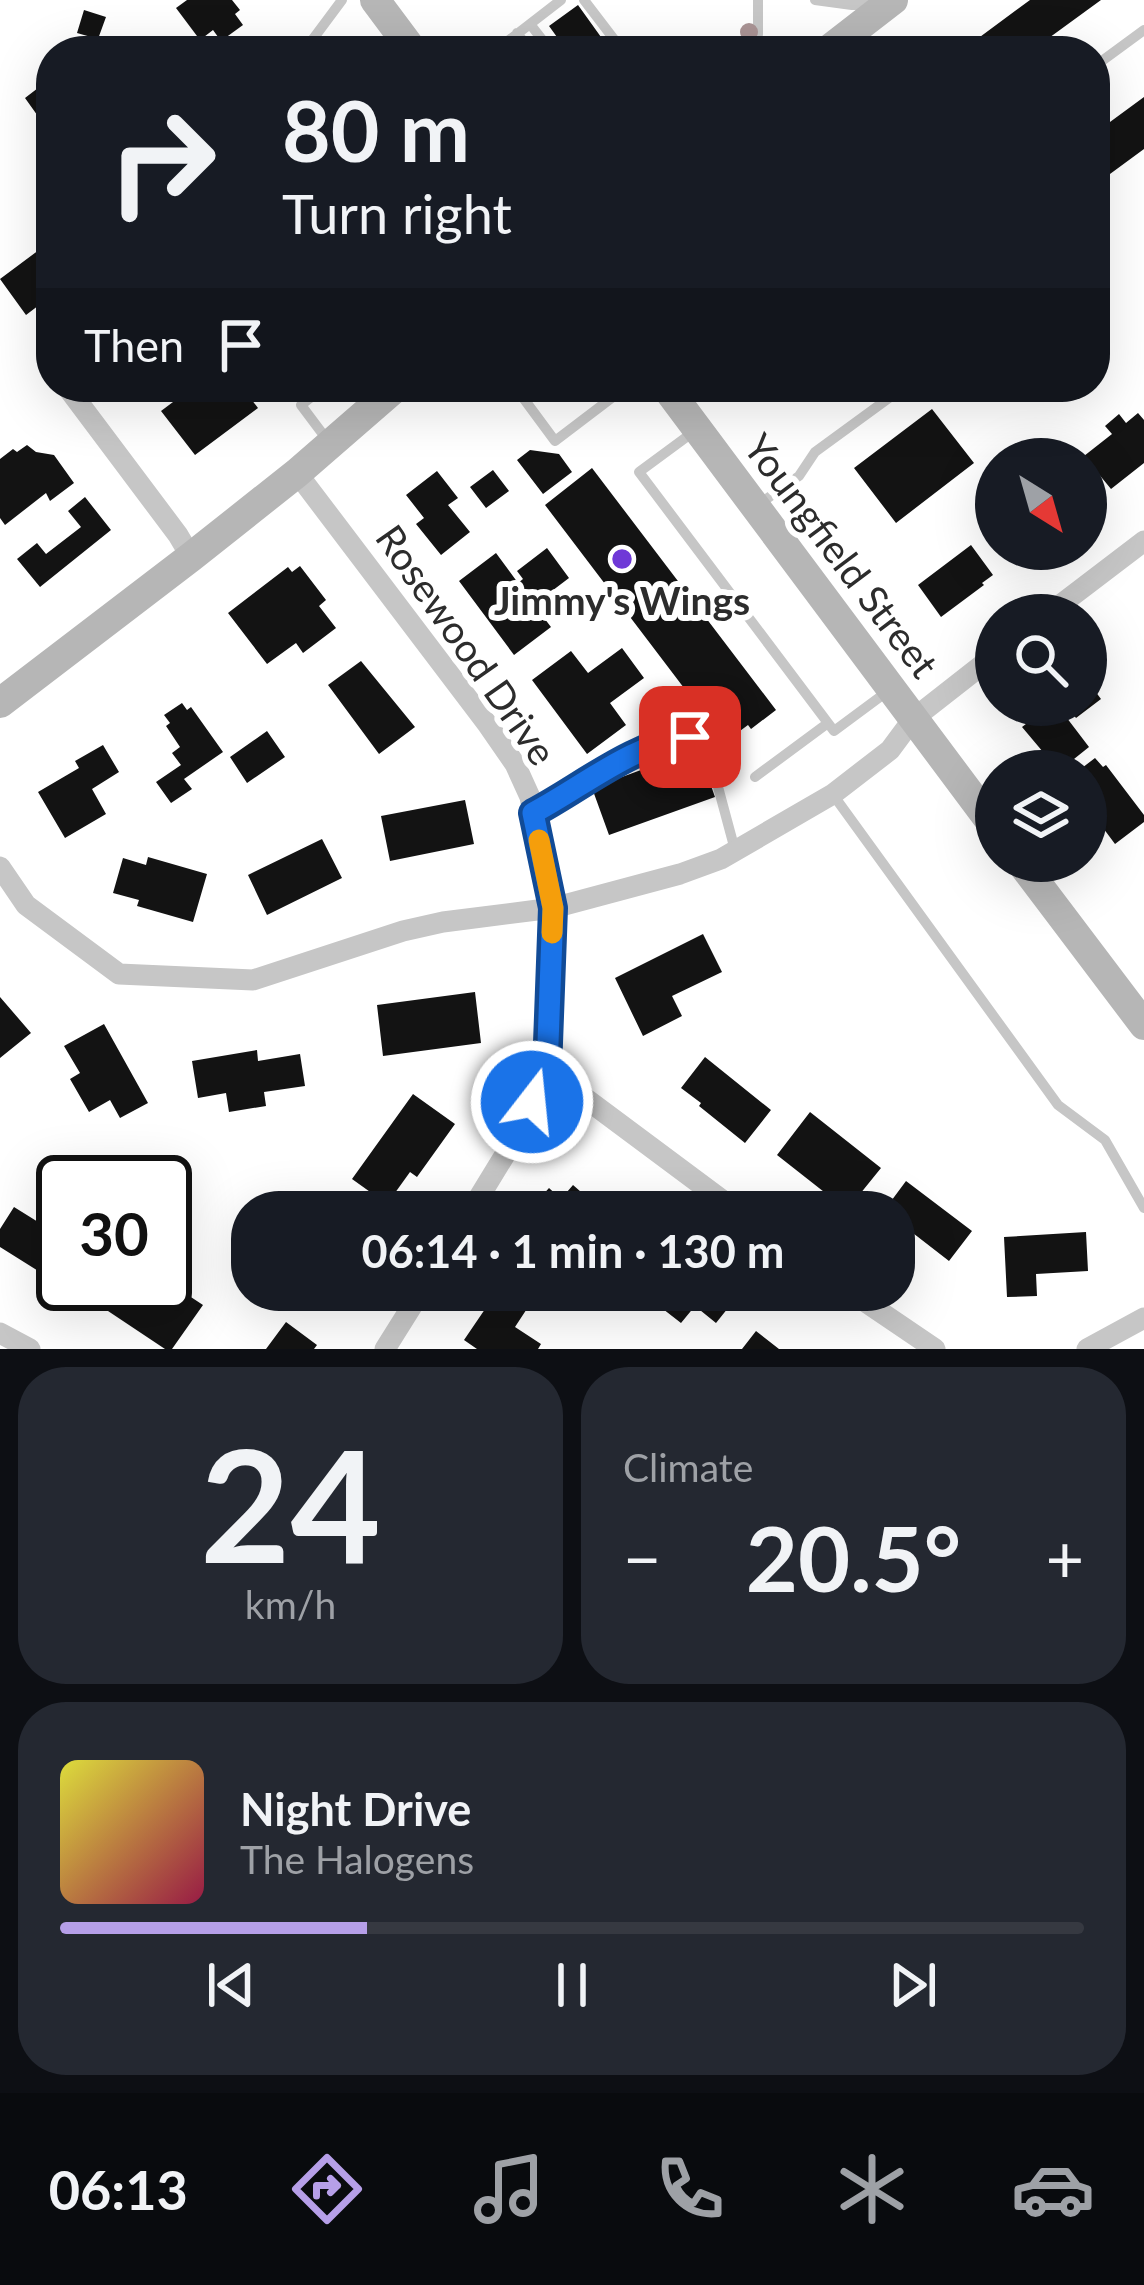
<!DOCTYPE html>
<html lang="en">
<head>
<meta charset="utf-8">
<style>
	:root { --surface:#171b24; --page:#242831; --text:#f1f3f6; --muted:#9ea1a6; --line:#363941; --accent:#b69fe8 }
	body { margin:0; font-family:Lato,sans-serif; background:var(--page); color:var(--text); height:100vh; display:flex; flex-direction:column; font-size:45px; white-space:nowrap }
	* { box-sizing:border-box; margin:0 }
	p { font-size:39px; color:var(--muted) }
	.icon { flex:none; width:66px; height:66px; fill:none; stroke:currentColor; stroke-width:2; stroke-linecap:round; stroke-linejoin:round }
	.map { position:relative; height:1349px; overflow:hidden }
	.drawer { display:flex; flex-direction:column; gap:18px; padding:18px; background:#0d0f14; flex:1 }
	.drawer>* { flex:none }
	.hud { position:absolute; left:36px; top:36px; width:1074px; height:366px; border-radius:48px; box-shadow:0 12px 48px #0002; background:#171b24; color:var(--text); overflow:hidden }
	.needle { width:78px; rotate:143deg }
	.buttons { position:absolute; left:975px; top:438px; display:grid; gap:24px }
	.buttons a { display:grid; place-items:center; width:132px; height:132px; border-radius:50%; background:var(--surface); box-shadow:0 12px 48px #0002; font-size:60px }
	.speed { position:absolute; left:36px; top:1155px; display:flex; gap:24px; font-size:60px; font-weight:700; text-align:center }
	.speed>* { display:grid; place-content:center; width:156px; height:156px; border-radius:50%; background:var(--surface); box-shadow:0 12px 48px #0002; line-height:1 }
	.speed .limit { border:6px solid #111; border-radius:18px; background:#fff; color:#111 }
	.pin { position:absolute; display:grid; place-items:center; width:102px; height:102px; color:#fff; margin:-51px; border-radius:24px; box-shadow:0 6px 18px #0006 }
	.me { position:absolute; width:132px; margin:-66px; rotate:16deg; stroke-linejoin:round; filter:drop-shadow(0 0 9px #0008) }
	.turn { display:flex; align-items:center; gap:42px; height:252px; padding:0 48px; font-size:54px }
	.turn .icon { width:156px; height:156px; stroke-width:2.5 }
	.turn b { display:block; font-size:84px; line-height:102px }
	.then { display:flex; align-items:center; height:114px; padding:0 48px; background:#0003; gap:24px; font-size:45px }
	.big { font-size:90px; font-weight:700; line-height:1.1 }
	.drawer .card { flex:1; display:flex; flex-direction:column; justify-content:center; gap:18px; min-width:0; padding:0 42px; border-radius:48px; background:var(--page) }
	.drawer .dial { align-items:center; gap:0 }
	.dial b { font-size:156px; line-height:1 }
	.song { display:flex; align-items:center; gap:36px }
	.cover { width:144px; height:144px; border-radius:18px; background:linear-gradient(135deg,hsl(60 70% 55%),hsl(340 70% 35%)) }
	.played { height:12px; border-radius:6px; background:linear-gradient(90deg,var(--accent) 30%,var(--line) 30%) }
	.keys { display:flex; justify-content:space-around; direction:ltr }
	.heat { display:flex; justify-content:space-between; align-items:center; font-size:66px; direction:ltr }
	.drawer .tiles { flex:1; display:grid; gap:18px; grid-template-columns:1fr 1fr }
	.card:last-child { grid-column:span 2 }
	.trip { position:absolute; left:231px; top:1191px; width:684px; height:120px; border-radius:48px; background:var(--surface); box-shadow:0 12px 48px #0002; font-weight:700; line-height:120px; text-align:center }
	.tab-bar { display:flex; height:192px; justify-content:space-around; align-items:center; background:#090b0e; color:var(--muted) }
	.tab-bar .icon { width:84px; height:84px }
	.tab-bar .on { color:var(--accent) }
	.tab-bar b { font-size:54px; color:var(--text) }
	.map>svg:first-child { display:block }
	.building { fill:#131313 }
	.lines { fill:none; stroke-linecap:round; stroke-linejoin:round }
	.lane { stroke:#c6c6c6; stroke-width:10 }
	.street { stroke:#c6c6c6; stroke-width:21 }
	.secondary { stroke:#b6b6b6; stroke-width:30 }
	.tree { fill:#aa9495 }
	.route-casing { stroke:#114b97; stroke-width:30 }
	.route { stroke:#1a73e8; stroke-width:21 }
	.slow { stroke:#f59e0b; stroke-width:21 }
	.poi-dot { fill:#6f39d7; stroke:#fff; stroke-width:4.5 }
	.labels { text-anchor:middle; stroke-width:12; stroke-linejoin:round; paint-order:stroke }
	.street-label { font-size:39px; fill:#2c2c2c; stroke:#fff }
	.poi-label { font-size:39px; font-weight:bold; fill:#2c2c2c; stroke:#fff }
</style>
</head>
<body>
<div class="map">
<svg width="1144" height="1349" viewBox="0 0 1144 1349">
	<rect width="100%" height="100%" fill="#fff"/>
	<path class="building" d="M187,0H232L240,10L235,14L243,25L221,41L213,30L200,40L176,8Z
		M1030,0H1101L1031,51H961Z
		M578,5L611,51H567L549,26Z
		M84,10L106,17L98,39L77,33Z
		M51,78V121L45,126L25,98Z
		M1144,97V149L1095,185V133Z
		M51,241V283L47,286L51,296L26,315L0,279Z
		M193,387H242L258,408L195,455L161,411Z
		M932,409L974,463L896,523L854,468Z
		M1138,413L1144,420V463L1111,489L1084,456L1112,434L1105,426L1119,414L1126,423Z
		M27,445L36,452L54,455L74,483L50,501L46,493L5,525L0,518V459L13,449L17,452Z
		M530,450L559,454L572,472L543,494L517,460Z
		M592,468L776,710L751,729L748,725L725,742L545,505Z
		M493,470L509,491L486,508L470,487Z
		M437,471L458,498L448,505L470,532L441,555L416,524L424,518L406,495Z
		M85,497L111,530L40,587L17,559L37,543L46,554L81,527L68,511Z
		M971,545L993,575L982,583L984,585L941,617L918,585Z
		M547,548L569,578L540,600L535,592L528,597L551,627L514,655L459,581L496,553L518,583L523,579L517,571Z
		M300,566L326,600L319,606L336,628L303,653L296,643L267,664L228,613L288,567L292,572Z
		M622,648L644,678L610,703L626,725L587,754L532,680L571,651L588,673Z
		M361,661L415,727L379,754L328,685Z
		M1086,679L1101,699L1076,718L1066,705H1086Z
		M182,703L187,710L191,707L223,752L184,779L192,789L171,803L156,782L181,765L172,753L180,747L166,726L170,723L164,715Z
		M1051,705H1057L1089,747L1059,771L1022,727Z
		M267,731L285,757L247,783L230,757Z
		M103,745L119,772L92,789L106,814L65,838L38,792L79,768L75,761Z
		M698,749L715,797L609,835L592,788Z
		M1095,758L1103,767L1106,765L1144,815V822L1115,844L1086,805V771H1078Z
		M465,800L474,844L390,861L381,816Z
		M322,839L342,878L267,915L248,875Z
		M148,857L207,874L193,922L137,906L139,900L113,893L123,858L146,865Z
		M703,934L722,972L672,996L682,1016L643,1036L615,978Z
		M475,992L481,1043L383,1056L377,1005Z
		M0,997L31,1033L0,1058Z
		M104,1024L148,1103L120,1118L110,1100L89,1112L70,1079L80,1073L64,1046Z
		M257,1050L258,1061L300,1054L305,1086L264,1092L266,1106L229,1112L226,1093L198,1098L192,1061Z
		M705,1057L771,1110L745,1143L699,1106L701,1103L681,1088Z
		M413,1094L455,1124L417,1177L410,1172L387,1204L352,1179Z
		M810,1112L881,1168L847,1210L777,1155Z
		M906,1181L972,1231L949,1261L909,1230L894,1249V1212H883Z
		M573,1185L604,1212H536L531,1208L549,1188L561,1199Z
		M14,1207L59,1235L63,1229V1284H70L67,1289L0,1247V1229Z
		M1086,1232L1088,1271L1036,1274L1037,1296L1007,1297L1004,1237Z
		M165,1280L203,1305L172,1349H165L96,1303L109,1284H165Z
		M305,1290H343L331,1308Z
		M498,1290H521L534,1298L515,1327L541,1344L538,1349H477L464,1340Z
		M654,1290H736L740,1293L716,1323L695,1306L681,1323L654,1302L660,1295Z
		M286,1322L317,1345L314,1349H266Z
		M756,1331L779,1349H742Z"/>
	<g class="lines">
		<path class="lane" d="M584,0L623,51
			M815,0L852,5H871
			M530,24L551,51
			M517,33L531,51
			M314,51L313,39L342,0
			M495,51L561,0
			M754,51L758,34V0
			M1095,66L1144,30
			M324,387L301,405L328,441
			M503,387L521,395
			M532,387L521,395L555,441L626,387
			M696,430L639,472L834,731L888,691
			M758,505L799,476L815,452L904,387
			M755,777L828,723
			M834,796L1058,1105L1105,1140L1144,1208
			M533,813C566,796 657,730 690,737C696,738 701,743 707,746L735,850"/>
		<path class="street" d="M67,387L178,535L191,557
			M297,473L488,725L515,764L530,797L553,908L550,1008L546,1069L517,1135L470,1212
			M1047,615L1144,541
			M0,867L26,905L119,974L253,980L403,931L443,922L553,908L680,874L721,859L833,794L890,750L913,719L996,654
			M546,1069L738,1212
			M848,1290L935,1349
			M0,1333L30,1349
			M385,1349L422,1290
			M1087,1349L1144,1318"/>
		<path class="secondary" d="M375,0L413,51
			M827,51L893,0
			M666,387L996,829
			M0,703L191,557L297,473L396,387
			M1020,861L1144,1025"/>
	</g>
	<circle class="tree" cx="749" cy="32" r="9"/>
	<g class="lines">
		<defs>
			<path id="route" d="M532,1102L547,1070L553,908L533,813C584,786 632,744 690,737"/>
		</defs>
		<use href="#route" class="route-casing"/>
		<use href="#route" class="route"/>
		<path class="slow" d="M539,840L553,908L552,933"/>
	</g>
	<circle class="poi-dot" cx="622" cy="559" r="12"/>
	<g class="labels">
		<g class="street-label">
			<text transform="translate(841 556) rotate(53)" y="14">Youngfield Street</text>
			<text transform="translate(466 645) rotate(55)" y="14">Rosewood Drive</text>
		</g>
		<g class="poi-label">
			<text x="622" y="615">Jimmy's Wings</text>
		</g>
	</g>
</svg>
<div class="buttons">
<a><svg class="needle" viewBox="-14 -14 28 28"><path d="M0-13l5 13h-10z" fill="#e53935"/><path d="M0 13l5-13h-10z" fill="#9ea1a6"/></svg></a>
<a><svg class="icon" aria-label="search" viewBox="0 0 24 24"><circle cx="10" cy="10" r="6"/><path d="M15 15l6 6"/></svg></a>
<a><svg class="icon" aria-label="layers" viewBox="0 0 24 24"><path d="M12 4l9 5-9 5-9-5zM3 14l9 5 9-5"/></svg></a>
</div>
<div class="speed"><div class="limit">30</div></div>
<div class="pin" style="left:690px;top:737px;background:#d93025"><svg class="icon" aria-label="arrive" viewBox="0 0 24 24"><path d="M6 21V4h12l-3 4 3 4H6"/></svg></div>
<svg class="me" style="left:532px;top:1102px" viewBox="-20 -20 40 40"><circle r="17" fill="#1a73e8" stroke="#fff" stroke-width="3"/><path d="M0-11L8 9 0 5-8 9z" fill="#fff"/></svg>
<div class="trip">06:14 · 1 min · 130 m</div>
<div class="hud">
<div class="turn"><svg class="icon" aria-label="right" viewBox="0 0 24 24"><path d="M7 20v-9h11M14 6l5 5-5 5"/></svg><div><b>80 m</b>Turn right</div></div>
<div class="then">Then<svg class="icon" aria-label="arrive" viewBox="0 0 24 24"><path d="M6 21V4h12l-3 4 3 4H6"/></svg></div>
</div>
</div>
<section class="drawer">
<div class="tiles">
<div class="card dial"><b>24</b><p>km/h</p></div>
<div class="card"><p>Climate</p>
<div class="heat"><a>−</a><b class="big">20.5°</b><a>+</a></div>
</div>
<div class="card">
<div class="song"><i class="cover"></i><div><b>Night Drive</b><p>The Halogens</p></div></div>
<div class="played"></div>
<div class="keys"><svg class="icon" aria-label="previous" viewBox="0 0 24 24"><path d="M18 5L8 12l10 7zM5 5v14"/></svg><svg class="icon" aria-label="pause" viewBox="0 0 24 24"><path d="M8 5v14M16 5v14"/></svg><svg class="icon" aria-label="next" viewBox="0 0 24 24"><path d="M6 5l10 7-10 7zM19 5v14"/></svg></div>
</div>
</div>
</section>
<nav class="tab-bar">
<b>06:13</b>
<svg class="icon on" aria-label="directions" viewBox="0 0 24 24"><path d="M12 3l9 9-9 9-9-9zM9 14v-3h6M13 9l2 2-2 2"/></svg>
<svg class="icon" aria-label="music" viewBox="0 0 24 24"><path d="M9 18V5l10-2v13"/><circle cx="6" cy="18" r="3"/><circle cx="16" cy="16" r="3"/></svg>
<svg class="icon" aria-label="phone" viewBox="0 0 24 24"><path d="M5 4h4l2 5-3 2q2 4 5 5l2-3 5 2v4C11 20 4 13 5 4z"/></svg>
<svg class="icon" aria-label="climate" viewBox="0 0 24 24"><path d="M12 3v18M4 7l16 10M4 17L20 7"/></svg>
<svg class="icon" aria-label="car" viewBox="0 0 24 24"><path d="M5 17H2v-5l4-1 3-4h7l3 4 3 1v5h-3M9 17h6M6 11h13"/><circle cx="7" cy="17" r="2"/><circle cx="17" cy="17" r="2"/></svg>
</nav>
</body>
</html>
